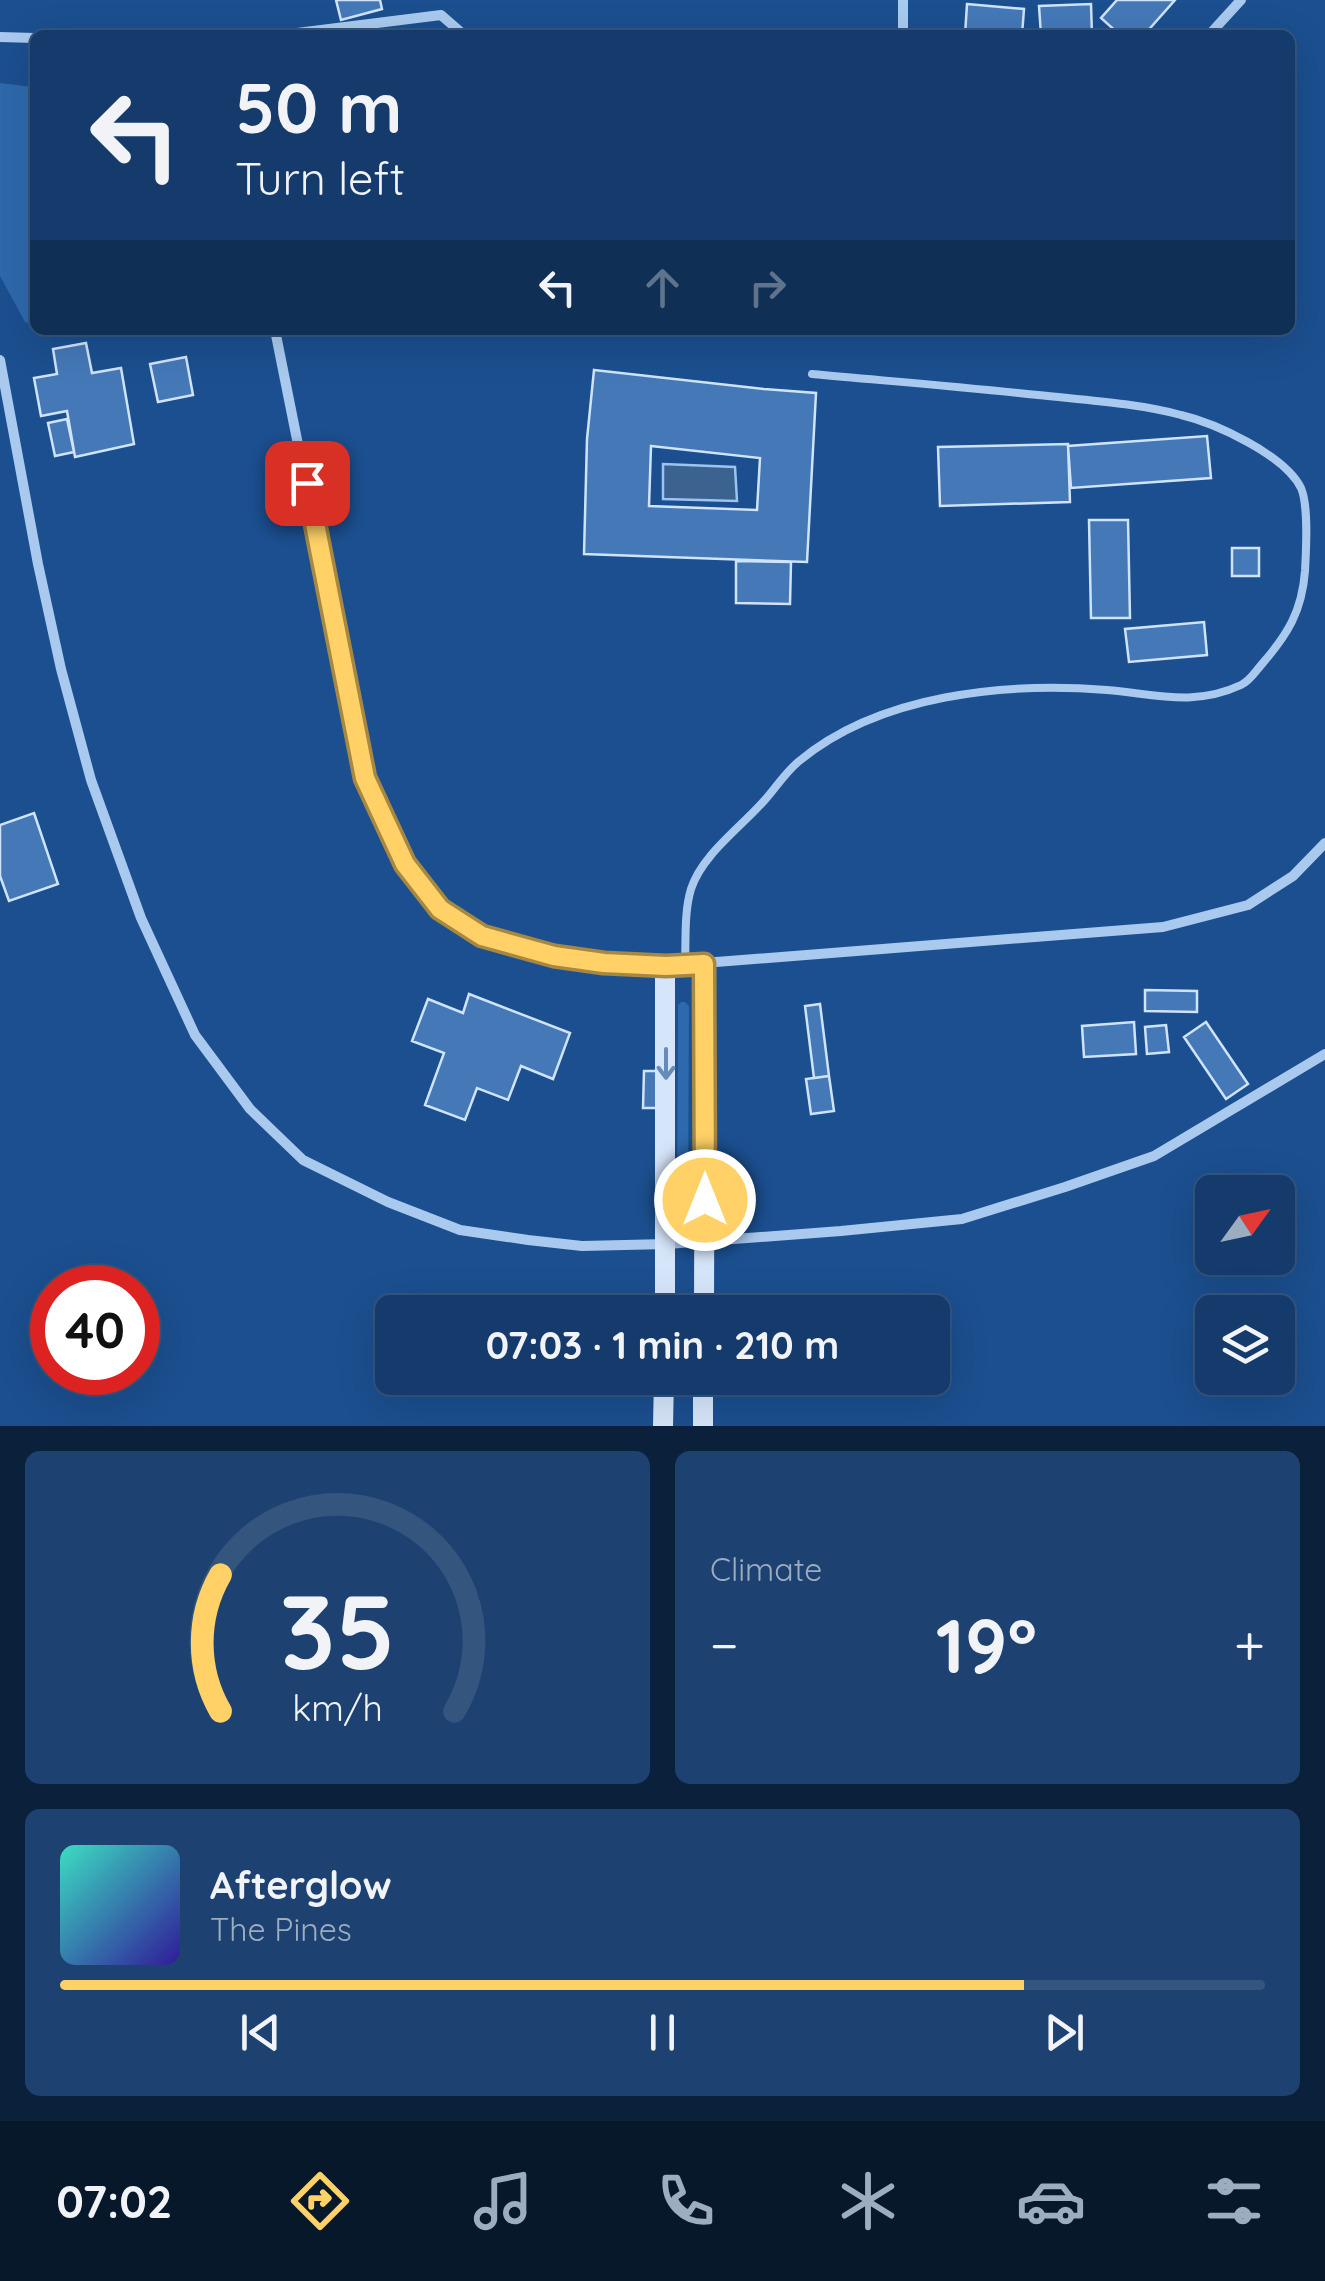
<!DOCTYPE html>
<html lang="en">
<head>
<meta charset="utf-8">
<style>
	:root { --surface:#143b6b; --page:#1d4271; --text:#f1f3f6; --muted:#9dadc1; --line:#33557e; --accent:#ffd166 }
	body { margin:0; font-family:Quicksand,sans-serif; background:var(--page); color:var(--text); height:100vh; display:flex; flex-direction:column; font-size:38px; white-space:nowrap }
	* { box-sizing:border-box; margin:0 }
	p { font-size:32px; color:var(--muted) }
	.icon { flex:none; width:55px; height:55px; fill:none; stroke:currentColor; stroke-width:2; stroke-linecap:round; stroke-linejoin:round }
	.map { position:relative; height:1426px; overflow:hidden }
	.details { display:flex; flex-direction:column; gap:25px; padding:25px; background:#0b203b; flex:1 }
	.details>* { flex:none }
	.banner { position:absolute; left:30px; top:30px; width:1265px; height:305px; border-radius:15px; box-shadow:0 10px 40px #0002,0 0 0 2px var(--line); background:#143b6b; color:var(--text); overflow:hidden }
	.needle { width:65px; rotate:57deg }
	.fabs { position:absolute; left:1195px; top:1175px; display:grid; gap:20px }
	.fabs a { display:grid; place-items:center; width:100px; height:100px; border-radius:15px; background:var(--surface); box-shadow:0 10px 40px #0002,0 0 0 2px var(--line); font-size:50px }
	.speed { position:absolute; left:30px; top:1265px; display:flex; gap:20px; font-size:50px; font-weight:700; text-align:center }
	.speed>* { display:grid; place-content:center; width:130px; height:130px; border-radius:50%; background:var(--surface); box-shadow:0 10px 40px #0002,0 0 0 2px var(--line); line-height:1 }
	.speed .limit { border:15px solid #d22; background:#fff; color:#111 }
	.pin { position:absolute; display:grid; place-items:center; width:85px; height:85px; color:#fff; margin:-42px; border-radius:20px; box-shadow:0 5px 15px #0006 }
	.me { position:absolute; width:110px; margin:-55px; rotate:0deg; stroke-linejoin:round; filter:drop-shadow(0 0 8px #0008) }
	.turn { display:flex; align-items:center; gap:35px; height:210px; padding:0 40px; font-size:45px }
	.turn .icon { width:130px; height:130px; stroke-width:2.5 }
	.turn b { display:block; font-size:70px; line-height:85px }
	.lanes { display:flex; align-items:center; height:95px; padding:0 40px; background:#0003; justify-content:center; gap:50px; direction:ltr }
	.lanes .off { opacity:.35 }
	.big { font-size:75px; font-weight:700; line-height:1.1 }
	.details .widget { flex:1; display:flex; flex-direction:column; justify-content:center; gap:15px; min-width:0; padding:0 35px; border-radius:15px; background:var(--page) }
	.details .dial { align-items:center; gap:0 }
	.dial svg { height:260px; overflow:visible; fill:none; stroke:var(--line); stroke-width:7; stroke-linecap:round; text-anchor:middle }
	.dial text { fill:var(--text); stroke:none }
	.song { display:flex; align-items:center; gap:30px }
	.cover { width:120px; height:120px; border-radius:15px; background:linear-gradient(135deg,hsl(170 70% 55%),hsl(250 70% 35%)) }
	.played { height:10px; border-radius:5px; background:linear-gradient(90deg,var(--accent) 80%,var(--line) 80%) }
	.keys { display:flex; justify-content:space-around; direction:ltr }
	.heat { display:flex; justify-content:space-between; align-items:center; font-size:55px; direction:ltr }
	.details .tiles { flex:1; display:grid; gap:25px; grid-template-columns:1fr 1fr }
	.widget:last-child { grid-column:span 2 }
	.trip { position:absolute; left:375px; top:1295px; width:575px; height:100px; border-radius:15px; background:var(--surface); box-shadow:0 10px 40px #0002,0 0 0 2px var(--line); font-weight:700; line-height:100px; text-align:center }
	.tab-bar { display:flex; height:160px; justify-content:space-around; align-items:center; background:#08182b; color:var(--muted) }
	.tab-bar .icon { width:70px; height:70px }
	.tab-bar .current { color:var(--accent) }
	.tab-bar b { font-size:45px; color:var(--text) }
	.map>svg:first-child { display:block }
	.green { fill:#2e69ad }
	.water { fill:#3c6290; stroke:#9cc4f0; stroke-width:2.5 }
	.building { fill:#4478b7; stroke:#cfe3fa; stroke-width:2.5; fill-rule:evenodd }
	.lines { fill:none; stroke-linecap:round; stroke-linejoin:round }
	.lane { stroke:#a9c9ee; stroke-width:8 }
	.street { stroke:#a9c9ee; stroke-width:10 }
	.secondary { stroke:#d6e6fa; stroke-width:20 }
	.oneway { stroke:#668bba }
	.route-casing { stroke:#a68842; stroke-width:25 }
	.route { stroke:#ffd166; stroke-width:18 }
</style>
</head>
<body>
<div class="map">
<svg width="1325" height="1426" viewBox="0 0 1325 1426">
	<rect width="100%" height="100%" fill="#1b4f8f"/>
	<path class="green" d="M0,83L33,87L35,92V325L25,322L0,276Z
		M681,1002H685L689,1006L688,1213L684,1217L677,1214L678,1005Z"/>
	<path class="water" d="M663,464L735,467L737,501L663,499Z"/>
	<path class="building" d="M336,0H380L382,9L341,20Z
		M1117,0H1175L1144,35H1120L1101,18Z
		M967,4L1024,9L1022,35H965Z
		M1091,4L1092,35H1041L1039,6Z
		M86,343L92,373L121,368L134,444L75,457L67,411L41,416L34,378L57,374L53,349Z
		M186,357L193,395L158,402L150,364Z
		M594,370L764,389L816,393L807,562L584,554L587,439ZM651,446L760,458L757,510L649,506Z
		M67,419L74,452L55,456L48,423Z
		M1207,436L1211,478L1071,488L1068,446Z
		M1068,444L1070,502L940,506L938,447Z
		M1089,520H1128L1130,618H1091Z
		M1232,548H1259V576H1232Z
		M736,561L791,562L790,604L736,603Z
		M1204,622L1207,655L1129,662L1125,629Z
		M34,813L58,884L9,901L0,876V825Z
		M1145,990L1197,991V1012L1145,1011Z
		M469,994L570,1033L553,1079L521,1066L508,1100L477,1088L465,1120L425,1105L444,1053L412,1041L428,999L463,1013Z
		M820,1004L829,1076L814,1078L805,1006Z
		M1134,1022L1136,1054L1084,1057L1082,1026Z
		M1206,1022L1248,1084L1226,1099L1184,1037Z
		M1166,1025L1169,1052L1147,1054L1145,1027Z
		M644,1071H659V1108H643Z
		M829,1076L834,1111L811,1114L806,1079Z"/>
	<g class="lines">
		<path class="lane" d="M685,964C686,940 684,912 691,889C702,855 740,828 763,802C774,790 785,773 798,762C879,694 1006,682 1107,690C1155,694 1194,707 1241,685C1250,681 1255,672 1262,664C1288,634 1302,611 1305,571C1306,551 1309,506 1301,488C1285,455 1215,423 1181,415C1136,403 1084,400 1038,395C963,387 888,381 812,374"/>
		<path class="street" d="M281,35L441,15L464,35
			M903,35V0
			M1209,35L1241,0
			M0,37L35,38
			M275,330L365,778L405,864L440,909L482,936L554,956L605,963L665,966L1163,927L1248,905L1293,876L1325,843
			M0,360L38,564L61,669L91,780L141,918L195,1035L250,1109L303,1160L388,1202L460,1230L528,1240L582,1246L667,1244L841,1231L962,1219L1065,1187L1154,1156L1325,1054"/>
		<path class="secondary" d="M665,1312V966
			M704,1312L705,964
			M663,1426L664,1378
			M703,1426V1378"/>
	</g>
	<defs><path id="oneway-shaft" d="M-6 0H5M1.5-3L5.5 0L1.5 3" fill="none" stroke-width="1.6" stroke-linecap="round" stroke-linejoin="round" transform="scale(2.5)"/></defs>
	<use class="oneway" href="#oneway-shaft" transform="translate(666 1064) rotate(90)"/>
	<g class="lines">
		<defs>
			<path id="route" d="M307,483L365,778L405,864L440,909L482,936L554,956L604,963L666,966L704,964L705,1200"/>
		</defs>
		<use href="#route" class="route-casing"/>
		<use href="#route" class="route"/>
	</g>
</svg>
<div class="fabs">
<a><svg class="needle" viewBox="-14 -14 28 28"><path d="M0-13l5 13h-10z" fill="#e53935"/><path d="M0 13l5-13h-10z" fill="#9dadc1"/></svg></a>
<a><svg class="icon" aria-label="layers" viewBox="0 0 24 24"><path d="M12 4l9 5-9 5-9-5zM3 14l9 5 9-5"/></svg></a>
</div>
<div class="speed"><div class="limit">40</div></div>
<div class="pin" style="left:307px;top:483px;background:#d93025"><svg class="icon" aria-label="arrive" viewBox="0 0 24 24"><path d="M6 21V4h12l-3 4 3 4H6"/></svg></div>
<svg class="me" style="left:705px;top:1200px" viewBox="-20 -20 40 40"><circle r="17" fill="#ffd166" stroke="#fff" stroke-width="3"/><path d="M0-11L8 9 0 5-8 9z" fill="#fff"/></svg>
<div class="trip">07:03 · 1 min · 210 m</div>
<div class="banner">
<div class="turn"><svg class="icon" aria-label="left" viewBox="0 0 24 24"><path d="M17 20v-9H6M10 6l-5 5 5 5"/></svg><div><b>50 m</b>Turn left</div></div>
<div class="lanes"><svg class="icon" aria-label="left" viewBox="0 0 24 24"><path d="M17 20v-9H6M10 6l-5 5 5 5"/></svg><svg class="icon off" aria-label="ahead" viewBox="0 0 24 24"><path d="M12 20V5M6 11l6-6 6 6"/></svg><svg class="icon off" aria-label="right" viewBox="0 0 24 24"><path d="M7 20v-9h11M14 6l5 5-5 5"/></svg></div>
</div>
</div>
<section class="details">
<div class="tiles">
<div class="widget dial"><svg viewBox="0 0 100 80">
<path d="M14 69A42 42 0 1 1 86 69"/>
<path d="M14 69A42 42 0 0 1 14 27" stroke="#ffd166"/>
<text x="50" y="56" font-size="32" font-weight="700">35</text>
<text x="50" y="72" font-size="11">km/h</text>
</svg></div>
<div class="widget"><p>Climate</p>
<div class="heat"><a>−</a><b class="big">19°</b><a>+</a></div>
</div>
<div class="widget">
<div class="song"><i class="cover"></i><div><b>Afterglow</b><p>The Pines</p></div></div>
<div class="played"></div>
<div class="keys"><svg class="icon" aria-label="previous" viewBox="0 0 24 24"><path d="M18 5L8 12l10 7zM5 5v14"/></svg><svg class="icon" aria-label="pause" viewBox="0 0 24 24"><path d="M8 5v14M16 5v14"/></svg><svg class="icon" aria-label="next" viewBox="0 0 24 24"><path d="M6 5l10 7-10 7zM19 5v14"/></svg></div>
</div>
</div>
</section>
<nav class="tab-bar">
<b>07:02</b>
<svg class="icon current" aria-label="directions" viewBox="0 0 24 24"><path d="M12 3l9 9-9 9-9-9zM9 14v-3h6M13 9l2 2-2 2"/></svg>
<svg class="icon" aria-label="music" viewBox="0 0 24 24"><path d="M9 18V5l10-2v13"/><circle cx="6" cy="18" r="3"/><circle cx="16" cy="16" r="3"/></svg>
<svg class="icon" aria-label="phone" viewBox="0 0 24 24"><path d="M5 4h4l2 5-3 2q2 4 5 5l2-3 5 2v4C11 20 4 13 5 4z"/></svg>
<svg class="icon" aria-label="climate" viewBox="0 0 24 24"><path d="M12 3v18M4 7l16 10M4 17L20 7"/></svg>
<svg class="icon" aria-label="car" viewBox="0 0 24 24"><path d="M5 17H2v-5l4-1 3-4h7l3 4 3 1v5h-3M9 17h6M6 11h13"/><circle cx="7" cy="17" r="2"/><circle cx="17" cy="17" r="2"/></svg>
<svg class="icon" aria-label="filters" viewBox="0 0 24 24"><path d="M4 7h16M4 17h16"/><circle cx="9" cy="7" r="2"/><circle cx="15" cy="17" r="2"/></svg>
</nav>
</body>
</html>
